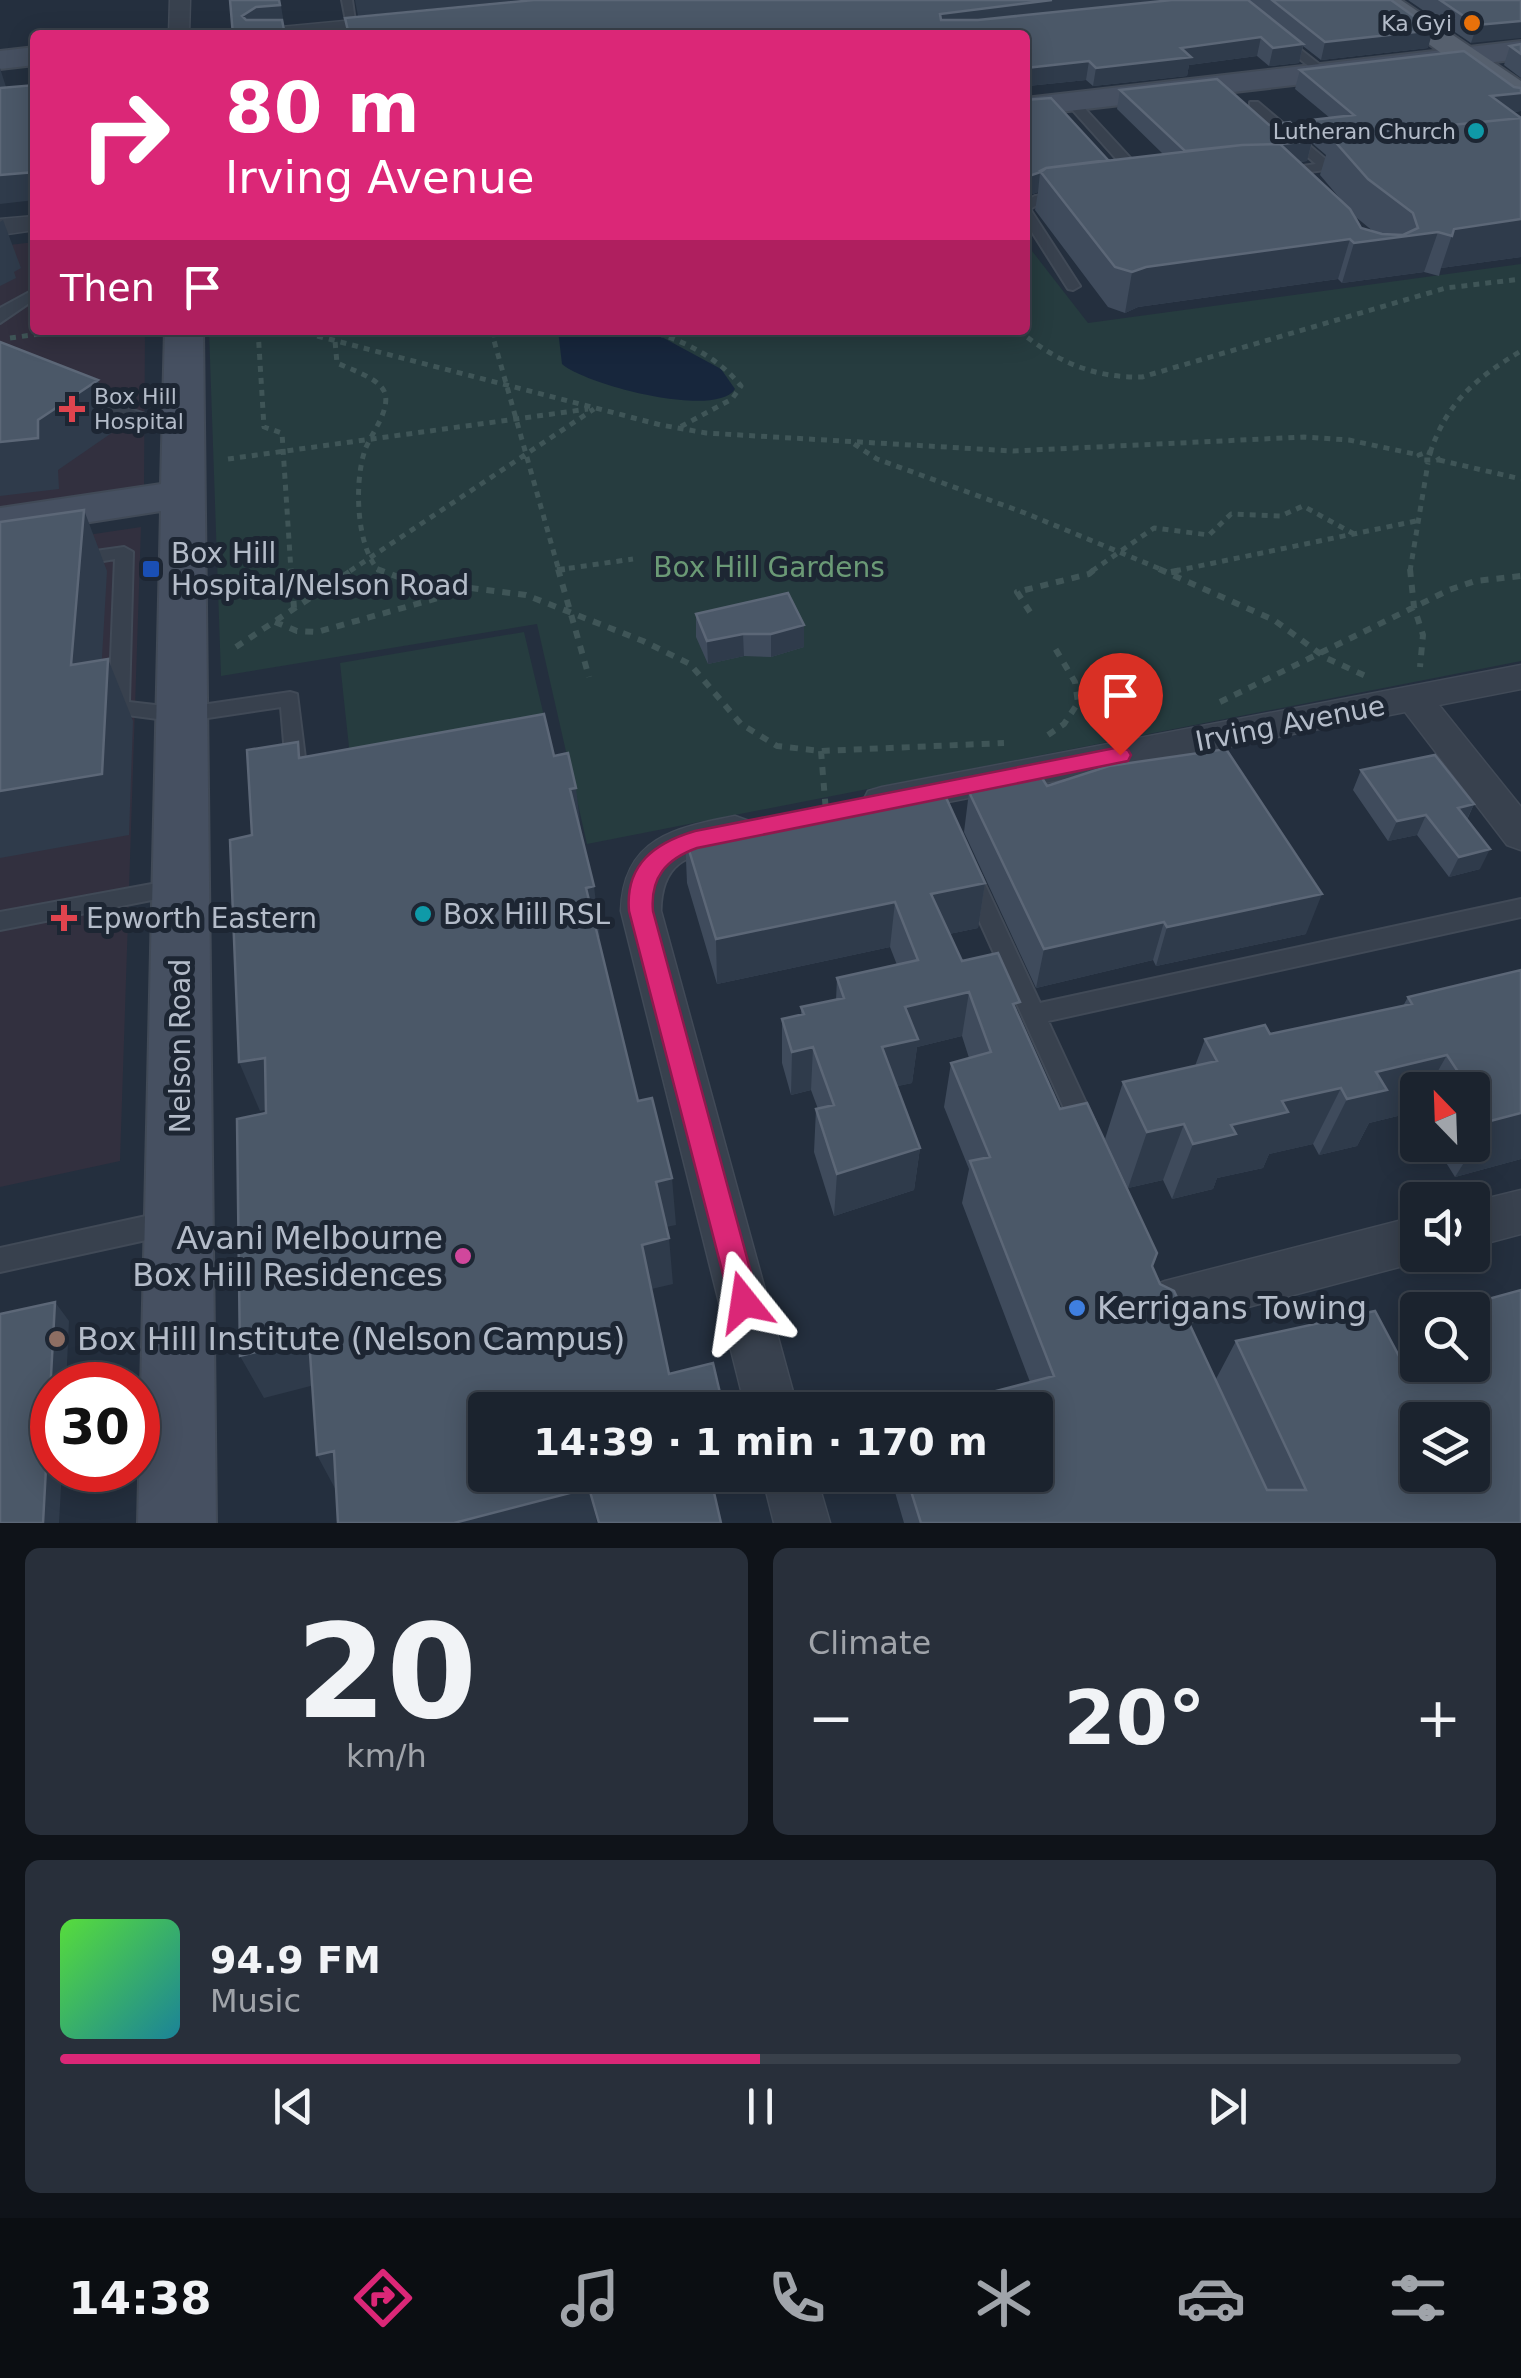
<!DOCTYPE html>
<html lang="en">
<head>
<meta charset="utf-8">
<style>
	:root { --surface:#1b232e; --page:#282f3a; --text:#f1f3f6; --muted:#a0a4aa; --line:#39404a; --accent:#db2777 }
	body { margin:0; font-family:"DejaVu Sans",sans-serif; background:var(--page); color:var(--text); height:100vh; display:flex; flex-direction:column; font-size:38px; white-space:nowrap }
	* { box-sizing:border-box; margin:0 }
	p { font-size:32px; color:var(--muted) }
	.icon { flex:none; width:55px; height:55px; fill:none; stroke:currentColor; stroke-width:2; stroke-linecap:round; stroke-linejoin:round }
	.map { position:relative; height:1523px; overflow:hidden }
	.panel { display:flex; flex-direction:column; gap:25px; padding:25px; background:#0f1319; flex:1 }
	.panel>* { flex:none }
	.hud { position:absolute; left:30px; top:30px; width:1000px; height:305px; border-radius:10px; box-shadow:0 5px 25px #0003,0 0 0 2px var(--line); background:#db2777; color:#fff; overflow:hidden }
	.needle { width:65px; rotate:337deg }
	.controls { position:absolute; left:1400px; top:1072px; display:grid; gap:20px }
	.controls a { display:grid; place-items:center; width:90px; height:90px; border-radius:10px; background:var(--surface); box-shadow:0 5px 25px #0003,0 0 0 2px var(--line); font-size:50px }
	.speed { position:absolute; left:30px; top:1362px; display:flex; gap:20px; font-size:50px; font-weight:700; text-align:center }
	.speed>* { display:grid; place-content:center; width:130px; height:130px; border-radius:50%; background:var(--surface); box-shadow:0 5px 25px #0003,0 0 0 2px var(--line); line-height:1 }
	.speed .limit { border:15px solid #d22; background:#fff; color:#111 }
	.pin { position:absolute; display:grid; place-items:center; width:85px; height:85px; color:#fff; margin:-102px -42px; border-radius:50% 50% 50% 0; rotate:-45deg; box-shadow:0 0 10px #0007 }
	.pin .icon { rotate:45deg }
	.me { position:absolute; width:110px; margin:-55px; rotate:345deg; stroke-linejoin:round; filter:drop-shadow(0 0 8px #0008) }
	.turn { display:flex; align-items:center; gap:35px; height:210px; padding:0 30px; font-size:45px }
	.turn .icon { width:130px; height:130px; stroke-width:2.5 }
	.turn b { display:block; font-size:70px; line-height:85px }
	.then { display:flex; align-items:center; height:95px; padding:0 30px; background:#0003; gap:20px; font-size:38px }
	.big { font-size:75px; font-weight:700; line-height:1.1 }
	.panel .widget { flex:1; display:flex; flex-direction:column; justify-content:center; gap:15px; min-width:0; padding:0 35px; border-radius:15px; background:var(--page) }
	.panel .dial { align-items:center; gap:0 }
	.dial b { font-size:130px; line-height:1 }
	.song { display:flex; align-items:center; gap:30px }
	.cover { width:120px; height:120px; border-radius:15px; background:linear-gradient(135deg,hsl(110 70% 55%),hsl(190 70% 35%)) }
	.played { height:10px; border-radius:5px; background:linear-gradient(90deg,var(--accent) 50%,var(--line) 50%) }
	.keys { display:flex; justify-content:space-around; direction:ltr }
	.heat { display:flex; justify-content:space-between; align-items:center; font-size:55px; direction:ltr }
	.panel .tiles { flex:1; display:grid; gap:25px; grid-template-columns:1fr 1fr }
	.widget:last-child { grid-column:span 2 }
	.trip { position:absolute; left:468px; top:1392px; width:585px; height:100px; border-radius:10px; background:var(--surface); box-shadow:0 5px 25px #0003,0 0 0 2px var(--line); font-weight:700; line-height:100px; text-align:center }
	.menu { display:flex; height:160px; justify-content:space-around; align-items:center; background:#0b0e12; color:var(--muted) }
	.menu .icon { width:70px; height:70px }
	.menu .current { color:var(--accent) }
	.menu b { font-size:45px; color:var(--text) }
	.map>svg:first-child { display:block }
	.medical { fill:#32303f }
	.green { fill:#263c3f }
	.water { fill:#17263c }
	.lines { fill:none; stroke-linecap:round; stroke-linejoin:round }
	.lane-casing { stroke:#414a57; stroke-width:4 }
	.street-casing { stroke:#414a57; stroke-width:3 }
	.secondary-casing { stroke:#414a57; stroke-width:4 }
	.primary-casing { stroke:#414a57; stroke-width:4 }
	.path-far1 { stroke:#3f5557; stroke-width:5; stroke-dasharray:6 6; stroke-linecap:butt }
	.path { stroke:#3f5557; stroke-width:6; stroke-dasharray:8 8; stroke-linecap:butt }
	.lane { fill:#38414e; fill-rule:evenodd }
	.street { fill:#38414e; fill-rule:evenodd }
	.secondary { fill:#465061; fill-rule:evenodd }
	.primary { fill:#56606e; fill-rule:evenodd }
	.wall { fill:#3f4b5c; fill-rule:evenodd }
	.shaded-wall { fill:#2f3b4b }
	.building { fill:#4b5868; stroke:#5c6777; stroke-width:2.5; fill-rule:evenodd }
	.route { fill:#db2777; stroke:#8e194d; stroke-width:2.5 }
	.food-dot { fill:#e8710a; stroke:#1d2633; stroke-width:4 }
	.culture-dot { fill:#0f9aa8; stroke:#1d2633; stroke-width:4 }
	.health-dot { fill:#e0444e; stroke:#1d2633; stroke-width:4 }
	.transit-dot { fill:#1a4fb4; stroke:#1d2633; stroke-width:4 }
	.hotel-dot { fill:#d1479c; stroke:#1d2633; stroke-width:4 }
	.shop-dot { fill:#3f7fe0; stroke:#1d2633; stroke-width:4 }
	.education-dot { fill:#8d6e63; stroke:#1d2633; stroke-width:4 }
	.labels { text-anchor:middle; stroke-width:10; stroke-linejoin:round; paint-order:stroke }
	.far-poi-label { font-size:22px; fill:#b4bcc9; stroke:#1d2633; text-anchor:end }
	.poi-label { font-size:28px; fill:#b4bcc9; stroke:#1d2633; text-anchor:start }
	.park-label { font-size:28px; fill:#6b9a76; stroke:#1d2633 }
	.street-label { font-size:28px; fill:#b4bcc9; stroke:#1d2633 }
	.near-poi-label { font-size:32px; fill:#b4bcc9; stroke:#1d2633; text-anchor:start }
</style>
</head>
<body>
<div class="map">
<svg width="1521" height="1523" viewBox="0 0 1521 1523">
	<rect width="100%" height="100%" fill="#242f3e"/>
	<path class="medical" d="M35,242V330H145L144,488L0,508V246Z
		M141,527L120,1161L0,1187V548Z"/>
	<path class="green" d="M1025,242L1088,323L1521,264V661L587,844L537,624L221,676L209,330H1025Z
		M524,632L554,758L354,794L340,663Z"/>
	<path class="water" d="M558,330L629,331L660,336L721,369L735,389C716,419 586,385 562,364Z"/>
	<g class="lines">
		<defs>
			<path id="lane" d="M342,0H352L356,28L347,26Z
				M1278,38H1286L1328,71V75H1320L1278,42Z
				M1068,99H1076L1146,175V181H1136L1068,105Z
				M1250,102H1258L1329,162L1350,159L1356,163L1350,167L1276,176V170L1316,164L1250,108Z
				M1062,193L1068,197L1067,200L1039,204L1030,209L1080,286L1073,290L1068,289L1025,221V201L1035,196Z
				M35,289V299L0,323V308Z
				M82,392L190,430L192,433L184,438L178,436L77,400L74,397Z
				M124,547L133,552L129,702L181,708L290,692L297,694L306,766L303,771L296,773L286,766L281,707L181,722L112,713L109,708L115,559L74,566L65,560L74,554Z
				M971,870L979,872L982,878L1040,1003L1521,899V917L1048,1021L1098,1129L1095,1137L1086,1140L1077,1137L960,878L963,872Z
				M179,879L187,881L190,887L187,893L0,930V912Z
				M169,1211L178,1215L182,1223L178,1231L169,1235L0,1272V1248Z"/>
			<path id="street" d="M170,0H190L189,35H169Z
				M397,16L404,18V26L325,35H250L260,29Z
				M35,216V230L0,235V219Z
				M1521,665V689L1439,705L1521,807V850L1507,845L1405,712L882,815L868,811L863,801L868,791L882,787Z
				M735,816L749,821L755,831L749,841C702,856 662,850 661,911L798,1410H746L621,911C623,838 674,828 735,816Z
				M1521,1190V1234L1472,1247V1202Z
				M1418,1216V1255H1435L1418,1262L1165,1329L1147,1322L1140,1305L1147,1288L1165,1281Z
				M762,1475H816L830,1523H774Z"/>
			<path id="secondary" d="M1521,41V59L1025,116V98Z
				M35,47V65L0,69V51Z
				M165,330H203L216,1523H138L161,511L0,536V508L161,484Z"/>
			<path id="primary" d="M1368,0H1401L1521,81V106L1510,103Z"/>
		</defs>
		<use href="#lane" class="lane-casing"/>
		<use href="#street" class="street-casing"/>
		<use href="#secondary" class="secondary-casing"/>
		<use href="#primary" class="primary-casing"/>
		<path class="path-far1" d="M258,330L264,427L282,433L291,571
			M294,330L661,425L706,433L1013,451L1304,437L1349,440L1419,455
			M334,330L337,363C350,369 378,378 384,391C392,409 371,433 365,450C354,482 356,546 379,571
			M491,330L559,571
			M646,330C681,339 718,357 741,386L732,399L680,427
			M1018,330C1056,361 1092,378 1142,377L1446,288L1521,279
			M492,335L531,330
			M10,338L68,330
			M854,444L877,459L1025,513L1165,571
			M1427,452L1436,455L1439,460H1422L1419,455Z
			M1430,453C1447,402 1476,378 1521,351
			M228,459L588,409
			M1439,460L1521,479
			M557,570L633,559
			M350,571L594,409
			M1092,571L1154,528L1209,535L1231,514L1281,516L1303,506L1354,534
			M1175,571L1416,521
			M1410,571L1428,463"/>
		<path class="path" d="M291,569L294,608
			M377,569L406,580L526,595L643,641L690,664L741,724L777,746L821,751L1004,743
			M558,569L589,677
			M1159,569L1274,620L1326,658L1368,677
			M1410,569L1414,607L1423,635L1420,667
			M557,570L566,569
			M1171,572L1187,569
			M1030,612L1017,592L1089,574L1095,569
			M275,622L297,631L317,632L470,589
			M236,647L354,569
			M1220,702L1449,590L1475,581L1521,576
			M1048,735L1064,724L1078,703L1075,682L1052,643
			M821,751L826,812"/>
		<use href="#lane" class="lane"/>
		<use href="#street" class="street"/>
		<use href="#secondary" class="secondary"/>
		<use href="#primary" class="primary"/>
	</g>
	<path class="wall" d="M534,0H1391L1428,48L1321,60L1303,46L1299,63L1269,66L1257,56L1189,65L1187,76L1093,86L1086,80L1028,86L1027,94L1025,95Z
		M1408,0H1521L1471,43Z
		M1521,44V78L1504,65L1510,46Z
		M1300,70L1521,88V111L1514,112L1521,117V257L1441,268L1439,276L1424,272L1342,283L1338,279L1138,307L1125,313L1108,307L1035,210L1038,192L1025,197V100L1108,160L1163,154L1117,109L1120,90L1269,125L1308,137L1312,120L1330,118L1295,89ZM1312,143L1326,155L1320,175L1343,202L1300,162L1307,161ZM1357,218L1374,232L1361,228Z
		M788,593L804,647L771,657L744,656L708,664L696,637V614Z
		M1361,770L1474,804L1467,820L1480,869L1449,877L1417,835L1388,841L1353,790Z
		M1047,786L1306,934L1156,966L1153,960L1036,988L964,832L969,792Z
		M685,837L985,883L978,928L949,934L962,961L1017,1014L1060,1109L1216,1379L1236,1341L1399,1356L1472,1365V1310H1466L1470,1304L1521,1290V1523H904L890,1475H1035L1030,1382L962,1203L969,1169L944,1107L951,1063L969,1058L962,1036L917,1047L912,1083L897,1086L920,1148L914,1190L834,1216L814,1152L816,1109H818L811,1090L791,1095L782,1063V1019L801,1015V1007L836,1000L837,978L897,965L890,947L717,984L687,883Z
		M1521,970V1159L1455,1177L1435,1145H1472V1090H1418V1117L1414,1112L1369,1123L1357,1146L1319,1155L1313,1144L1269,1154L1263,1168L1217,1178L1213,1189L1172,1199L1163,1180L1128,1188L1105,1139L1123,1082L1195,1066L1205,1039L1270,1034L1403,1006L1408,997Z"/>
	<path class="shaded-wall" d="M280,0L286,35L246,34L242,16L256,7Z
		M355,0H520L358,16Z
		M1052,0H1196L938,32L940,14Z
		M1521,21V38L1471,43L1477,25Z
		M1433,30L1428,48L1321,60L1325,42Z
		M1261,37L1257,56L1189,65L1187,76L1093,86L1096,68L1181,48Z
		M1303,44L1299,63L1269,66L1273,48Z
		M1089,61L1086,80L1028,86L1027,94L1025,95V68Z
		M0,68L6,87L2,115L0,111Z
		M1521,93V111L1485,116L1491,96Z
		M1312,141L1307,161L1183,174L1187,153Z
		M35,172V200L0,204V175Z
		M1037,172H1040L1038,192L1025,197L1026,177Z
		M1521,219V257L1441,268L1454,229Z
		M3,220L21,268L14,272L16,278L0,286V222Z
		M1438,232L1424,272L1342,283L1354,243Z
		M1350,239L1338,279L1138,307L1125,313L1132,272L1146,267Z
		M98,380L116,430L58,470L59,489L0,496V442Z
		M84,510L107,571L98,726L71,665Z
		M804,625V647L771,657V634Z
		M743,634L744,656L708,664L707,641Z
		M108,659L133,721L129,835L0,858V791Z
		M576,788L582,839L570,789Z
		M1474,804L1464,825L1458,808Z
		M1426,815L1417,835L1388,841L1397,821Z
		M1490,849L1480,869L1449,877L1459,857Z
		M985,883L978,928L925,939L931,894Z
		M594,886L600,937L593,939L586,888Z
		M1322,894L1306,934L1156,966L1167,927Z
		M895,902L890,947L717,984L716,939Z
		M1164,922L1153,960L1036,988L1044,949Z
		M969,992L962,1036L917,1047L912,1083L877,1091L882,1047L905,1007Z
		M813,1047L811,1090L791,1095L792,1052Z
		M1447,1055L1427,1090H1418V1107L1414,1112L1369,1123L1357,1146L1319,1155L1347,1099L1376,1072Z
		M265,1058L285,1106L260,1111L239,1062Z
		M1341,1088L1313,1144L1269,1154L1263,1168L1217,1178L1213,1189L1172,1199L1193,1144L1282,1101Z
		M1521,1113V1159L1455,1177L1490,1121Z
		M1184,1124L1163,1180L1128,1188L1147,1132Z
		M920,1148L914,1190L834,1216L837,1174Z
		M672,1178L676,1225L661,1228L656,1182Z
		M669,1238L673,1284L647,1290L642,1245Z
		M55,1302L69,1321L66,1385H52V1470H62L59,1523H43Z
		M309,1339L330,1381L264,1398L240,1356Z
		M334,1451L338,1494L317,1455Z
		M707,1475H734L735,1488L709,1495Z
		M589,1488L597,1523H454Z"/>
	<path class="building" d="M230,0H279L280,5L256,7L242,16L246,20H282L285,35H233Z
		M534,0H1052L940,14L941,20H978L1172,0H1248L1303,44L1273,48L1261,37L1181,48L1191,57L1096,68L1089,61L1025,68V35H349L345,18Z
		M1272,0H1391L1433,30L1325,42Z
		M1440,0H1521V21L1477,25Z
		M1521,44V54L1510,46Z
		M1464,51L1514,87L1521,88V93L1491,96L1521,118L1333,137L1312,120L1354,115L1300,70Z
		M1217,79L1269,125L1290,122L1312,141L1280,144L1242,145L1185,151L1120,90Z
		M35,85V172L0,175V88Z
		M1051,98L1108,160L1046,168L1041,172L1026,177L1025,100Z
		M1521,118V219L1454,229L1452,236L1438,232L1354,243L1350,239L1146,267L1132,272L1115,267L1040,171L1046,168L1242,145L1280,144L1350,209L1361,228L1382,234L1403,235L1418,228L1413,213L1368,179L1331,137Z
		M0,342L98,380L38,420V438L0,442Z
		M84,510L71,665L108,659L102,774L0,791V522Z
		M788,593L804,625L771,634H743L707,641L696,614Z
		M544,714L554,756L568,753L576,788L570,789L594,886L586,888L638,1101L652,1098L672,1178L656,1182L669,1238L642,1245L669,1374L713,1363L724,1410H485V1475H710L721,1523H599L589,1488L454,1523H338L334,1451L317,1455L309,1339L240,1356L237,1119L266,1113L265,1058L239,1062L230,840L252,835L247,750L298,742L299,758Z
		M1226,749L1322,894L1167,927L1164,922L1044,949L969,792L1042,778L1047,786L1109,766Z
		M1435,755L1474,804L1458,808L1490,849L1459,857L1426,815L1397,821L1361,770Z
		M927,789L929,794L943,791L985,883L931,894L962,961L998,953L1020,1002L1013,1004L1060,1109L1087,1103L1157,1253L1152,1266L1160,1284L1174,1291L1267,1490H1306L1236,1341L1375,1311L1399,1356L1418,1351V1365H1472V1336L1487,1332L1470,1304L1521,1290V1523H921L906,1475H1035V1410H923L1054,1376L970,1161L990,1157L951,1063L991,1052L969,992L905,1007L918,1039L882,1047L920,1148L837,1174L816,1109L834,1105L813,1047L792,1052L782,1019L804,1014L801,1007L844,998L837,978L918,960L895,902L716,939L685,837ZM1418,1420H1472V1475H1418Z
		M1521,970V1113L1490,1121L1472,1094V1090H1470L1447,1055L1376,1072L1387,1090L1347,1099L1341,1088L1282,1101L1288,1112L1231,1125L1236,1134L1193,1144L1184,1124L1147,1132L1123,1082L1217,1061L1205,1039L1265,1025L1270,1034L1412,1004L1408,997Z
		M55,1302L43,1523H0V1314Z"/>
	<path class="route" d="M1120,747L1128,750L1131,755L1128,761L697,848C666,859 650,878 653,911L759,1302L754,1313L744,1317L733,1313L629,911C625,865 654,843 695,831Z"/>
	<circle class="food-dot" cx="1472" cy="23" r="10"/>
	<g class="culture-dot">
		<circle cx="1476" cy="131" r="10"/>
		<circle cx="423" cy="914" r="10"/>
	</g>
	<g class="health-dot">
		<path d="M67 394h10v10h10v10h-10v10h-10v-10h-10v-10h10z"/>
		<path d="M59 903h10v10h10v10h-10v10h-10v-10h-10v-10h10z"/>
	</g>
	<rect class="transit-dot" x="141" y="559" width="20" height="20" rx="5"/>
	<circle class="hotel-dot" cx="463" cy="1256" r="10"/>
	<circle class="shop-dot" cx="1077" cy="1308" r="10"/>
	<circle class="education-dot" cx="57" cy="1339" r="10"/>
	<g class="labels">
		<g class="far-poi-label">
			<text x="1452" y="31">Ka Gyi</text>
			<text x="1456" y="139">Lutheran Church</text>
			<text x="94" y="404" text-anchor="start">Box Hill<tspan x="94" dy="25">Hospital</tspan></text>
		</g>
		<g class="poi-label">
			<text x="171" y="563">Box Hill<tspan x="171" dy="32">Hospital/Nelson Road</tspan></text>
			<text x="443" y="924">Box Hill RSL</text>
			<text x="86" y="928">Epworth Eastern</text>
		</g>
		<g class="park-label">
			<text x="769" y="577">Box Hill Gardens</text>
		</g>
		<g class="street-label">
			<text transform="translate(1290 723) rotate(-11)" y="10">Irving Avenue</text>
			<text transform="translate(180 1046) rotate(-90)" y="10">Nelson Road</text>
		</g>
		<g class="near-poi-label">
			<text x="443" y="1249" text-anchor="end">Avani Melbourne<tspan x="443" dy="37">Box Hill Residences</tspan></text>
			<text x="1097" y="1319">Kerrigans Towing</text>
			<text x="77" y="1350">Box Hill Institute (Nelson Campus)</text>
		</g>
	</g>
</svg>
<div class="controls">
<a><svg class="needle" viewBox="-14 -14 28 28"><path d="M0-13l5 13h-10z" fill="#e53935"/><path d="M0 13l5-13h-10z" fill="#a0a4aa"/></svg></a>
<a><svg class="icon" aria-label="sound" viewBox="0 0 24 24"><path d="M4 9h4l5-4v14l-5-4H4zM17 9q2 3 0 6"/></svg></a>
<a><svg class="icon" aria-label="search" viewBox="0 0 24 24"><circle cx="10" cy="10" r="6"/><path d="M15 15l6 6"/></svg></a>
<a><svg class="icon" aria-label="layers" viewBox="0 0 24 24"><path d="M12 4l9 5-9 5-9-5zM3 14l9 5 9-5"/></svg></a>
</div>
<div class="speed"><div class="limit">30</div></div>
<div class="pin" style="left:1120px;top:755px;background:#d93025"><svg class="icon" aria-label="arrive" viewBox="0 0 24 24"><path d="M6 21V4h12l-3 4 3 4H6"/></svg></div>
<svg class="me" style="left:744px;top:1302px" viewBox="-20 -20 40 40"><path d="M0-17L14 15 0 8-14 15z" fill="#db2777" stroke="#fff" stroke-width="4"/></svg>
<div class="trip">14:39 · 1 min · 170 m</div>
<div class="hud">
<div class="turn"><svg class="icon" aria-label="right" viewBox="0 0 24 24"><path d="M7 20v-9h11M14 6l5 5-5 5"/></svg><div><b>80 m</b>Irving Avenue</div></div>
<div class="then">Then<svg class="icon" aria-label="arrive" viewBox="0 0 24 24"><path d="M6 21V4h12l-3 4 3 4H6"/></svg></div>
</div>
</div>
<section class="panel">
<div class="tiles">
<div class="widget dial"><b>20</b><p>km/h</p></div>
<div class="widget"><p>Climate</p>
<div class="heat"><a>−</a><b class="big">20°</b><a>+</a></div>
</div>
<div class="widget">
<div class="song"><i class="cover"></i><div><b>94.9 FM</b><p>Music</p></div></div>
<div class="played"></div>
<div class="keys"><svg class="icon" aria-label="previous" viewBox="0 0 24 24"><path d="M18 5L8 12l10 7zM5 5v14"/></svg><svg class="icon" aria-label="pause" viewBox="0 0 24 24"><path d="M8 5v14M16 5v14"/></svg><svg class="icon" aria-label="next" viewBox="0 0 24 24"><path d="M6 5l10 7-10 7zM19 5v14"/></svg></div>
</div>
</div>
</section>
<nav class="menu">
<b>14:38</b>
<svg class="icon current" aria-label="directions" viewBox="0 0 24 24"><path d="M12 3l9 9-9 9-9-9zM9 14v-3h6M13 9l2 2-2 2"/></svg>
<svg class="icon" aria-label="music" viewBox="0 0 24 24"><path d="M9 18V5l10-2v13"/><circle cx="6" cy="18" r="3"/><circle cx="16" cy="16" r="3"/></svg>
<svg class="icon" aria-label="phone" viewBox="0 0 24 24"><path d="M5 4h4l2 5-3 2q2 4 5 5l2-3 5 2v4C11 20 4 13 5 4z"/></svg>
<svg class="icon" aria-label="climate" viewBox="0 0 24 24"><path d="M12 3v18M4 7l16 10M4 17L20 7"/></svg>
<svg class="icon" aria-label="car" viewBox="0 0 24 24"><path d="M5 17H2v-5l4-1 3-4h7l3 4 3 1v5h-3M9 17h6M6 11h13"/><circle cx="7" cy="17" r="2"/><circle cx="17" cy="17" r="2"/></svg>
<svg class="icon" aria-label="filters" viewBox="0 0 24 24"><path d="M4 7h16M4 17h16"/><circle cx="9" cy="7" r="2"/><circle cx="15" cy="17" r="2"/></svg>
</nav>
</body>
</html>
